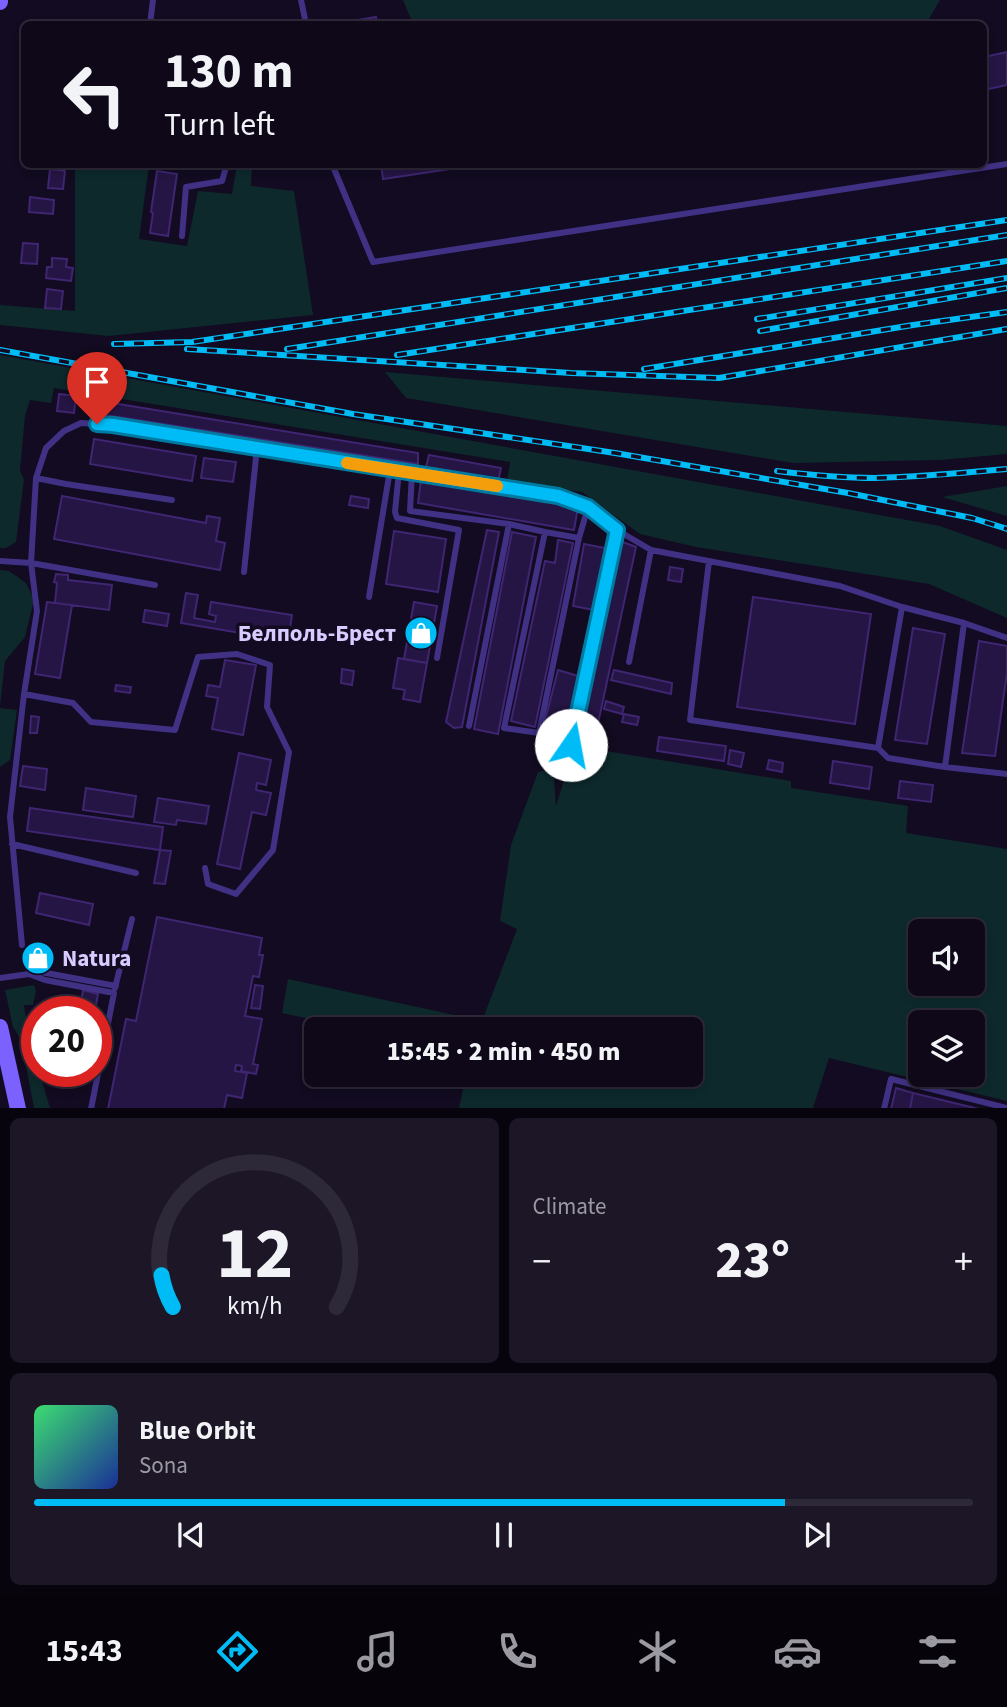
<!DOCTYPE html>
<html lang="en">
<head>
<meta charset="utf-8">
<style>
	:root { --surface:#0e0819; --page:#1c1626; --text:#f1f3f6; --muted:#9b9aa2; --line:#2e2938; --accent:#00bcf6 }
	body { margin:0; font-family:"Source Sans 3",sans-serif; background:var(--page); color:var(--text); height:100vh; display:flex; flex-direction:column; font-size:26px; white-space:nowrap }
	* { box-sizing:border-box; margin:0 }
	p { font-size:23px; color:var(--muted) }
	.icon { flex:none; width:38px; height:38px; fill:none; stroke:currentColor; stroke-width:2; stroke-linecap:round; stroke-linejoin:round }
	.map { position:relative; height:1108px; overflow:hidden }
	.drawer { display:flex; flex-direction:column; gap:10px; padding:10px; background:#08040e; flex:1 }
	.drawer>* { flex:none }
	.banner { position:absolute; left:21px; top:21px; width:966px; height:147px; border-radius:10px; box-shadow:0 4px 10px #0003,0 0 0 2px var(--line); background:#0e0819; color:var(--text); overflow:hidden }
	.fabs { position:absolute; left:908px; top:919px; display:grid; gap:14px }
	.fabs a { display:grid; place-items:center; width:77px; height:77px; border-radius:10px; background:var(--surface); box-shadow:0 4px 10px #0003,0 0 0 2px var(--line); font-size:35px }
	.speed { position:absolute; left:21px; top:996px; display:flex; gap:14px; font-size:35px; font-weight:700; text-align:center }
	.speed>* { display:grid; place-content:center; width:91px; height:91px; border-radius:50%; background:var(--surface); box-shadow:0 4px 10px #0003,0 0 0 2px var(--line); line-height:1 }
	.speed .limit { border:10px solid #d22; background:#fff; color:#111 }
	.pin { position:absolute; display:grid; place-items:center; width:60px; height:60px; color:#fff; margin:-72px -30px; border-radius:50% 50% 50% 0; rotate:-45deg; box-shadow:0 0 7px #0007 }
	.pin .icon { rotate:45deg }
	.me { position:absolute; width:77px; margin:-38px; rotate:12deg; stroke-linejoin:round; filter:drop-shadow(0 0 5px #0008) }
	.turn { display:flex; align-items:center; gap:24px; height:147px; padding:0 28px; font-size:32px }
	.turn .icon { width:91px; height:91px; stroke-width:2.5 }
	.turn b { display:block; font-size:49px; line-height:60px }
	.big { font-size:52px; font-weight:800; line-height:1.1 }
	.drawer .card { flex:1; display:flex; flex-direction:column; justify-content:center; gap:10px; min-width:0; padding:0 24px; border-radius:10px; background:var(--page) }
	.drawer .dial { align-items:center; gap:0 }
	.dial svg { height:182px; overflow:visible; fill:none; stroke:var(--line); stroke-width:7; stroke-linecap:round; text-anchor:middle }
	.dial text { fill:var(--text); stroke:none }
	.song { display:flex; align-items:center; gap:21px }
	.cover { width:84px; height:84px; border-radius:10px; background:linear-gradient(135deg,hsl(140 70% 55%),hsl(230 70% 35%)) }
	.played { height:7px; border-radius:4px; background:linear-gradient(90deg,var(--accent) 80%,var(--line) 80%) }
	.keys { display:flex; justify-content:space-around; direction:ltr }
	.heat { display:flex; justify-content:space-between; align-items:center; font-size:38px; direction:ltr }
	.drawer .tiles { flex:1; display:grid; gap:10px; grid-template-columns:1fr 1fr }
	.card:last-child { grid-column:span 2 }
	.trip { position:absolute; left:304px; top:1017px; width:399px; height:70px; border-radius:10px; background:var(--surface); box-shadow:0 4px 10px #0003,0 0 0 2px var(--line); font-weight:800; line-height:70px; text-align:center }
	.menu { display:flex; height:112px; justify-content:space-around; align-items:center; background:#06030a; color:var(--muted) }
	.menu .icon { width:49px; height:49px }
	.menu .current { color:var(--accent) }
	.menu b { font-size:32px; color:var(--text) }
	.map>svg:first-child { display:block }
	.green { fill:#0d292c; fill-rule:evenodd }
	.building { fill:#251544; stroke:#3f2572; stroke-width:2 }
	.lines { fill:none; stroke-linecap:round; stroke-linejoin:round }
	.service { stroke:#403185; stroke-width:6 }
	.secondary { stroke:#7b62ff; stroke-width:16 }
	.rail-casing { stroke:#00bcf6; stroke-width:6 }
	.rail { stroke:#120b21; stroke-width:3.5; stroke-dasharray:10; stroke-linecap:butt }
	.route-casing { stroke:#007aa0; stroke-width:18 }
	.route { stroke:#00bcf6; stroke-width:12 }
	.slow { stroke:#f59e0b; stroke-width:12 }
	.labels { text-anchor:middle; stroke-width:7; stroke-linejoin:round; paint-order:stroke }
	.poi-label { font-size:23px; font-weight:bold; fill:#d8cbff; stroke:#120b21; text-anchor:end }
</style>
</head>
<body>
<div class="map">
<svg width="1007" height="1109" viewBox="0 0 1007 1109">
	<rect width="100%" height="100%" fill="#120b21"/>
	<path class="green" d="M403,0H940L926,24H413Z
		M75,165H149L139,239L187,246L198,191L232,194L237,165H252L251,186L294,191L313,315L109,336L0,325V305L75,311Z
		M0,355L940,526L1007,550V618L929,584L696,547L640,534L582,492L507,482L510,462L54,388L51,403L30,400L25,416L20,470L24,480L16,542L6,548H0Z
		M385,372L1007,426V454L940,460L793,463L406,398Z
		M1007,486V516L942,497Z
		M0,570L9,571L26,583L34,600L25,637L5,661L0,706Z
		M0,708L17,710L10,760L0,767Z
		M593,749L791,781V788L908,806L906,833L1007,849V1101L829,1058L813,1108H459L466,1075L691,1074V1029H356L282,1013L288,979L482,1021L517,929L500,921L511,845L538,772L553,768L556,806L573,751L591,756ZM920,931H973V984H920ZM920,1022H973V1074H920Z
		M34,985L36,991L33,1005H24C26,1027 37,1049 37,1071H39L50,1108H34L21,1040L13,1027L5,990Z"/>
	<path class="building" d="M376,17L377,24H334Z
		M1007,52V85L984,90V57Z
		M381,164H483L383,179Z
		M50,169L65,171L63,189L48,188Z
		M157,171L177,174L168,236L150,233L153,213L151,212Z
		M30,197L54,200L53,214L29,212Z
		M23,243L38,244L37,264L21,263Z
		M52,258L67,259L66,267L73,268L71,281L46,278L47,267H52Z
		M47,289L63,291L61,309L45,308Z
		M59,394L76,396L74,413L57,411Z
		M88,399L418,453V464L86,412Z
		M94,439L196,456L192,481L90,464Z
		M429,455L501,468L498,481L426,467Z
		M204,458L236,462L233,482L201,478Z
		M421,480L578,507L574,530L418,503Z
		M62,496L206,523L207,516L220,518L216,541L225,543L220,570L54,539Z
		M351,496L369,499L368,508L349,505Z
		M487,530L499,532L462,727L454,728L446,722Z
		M394,531L446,539L438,592L386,584Z
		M512,532L536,537L498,734L474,729Z
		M558,540L573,543L535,727L511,721L545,561L555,563Z
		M620,541L636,547L591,756L573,751Z
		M584,544L605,548L594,610L573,606Z
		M670,567L683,569L681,582L668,580Z
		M56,574L68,575V580L112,585L109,610L55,603L57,583L54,582Z
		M186,593L198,595L194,618L215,622L216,616L209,614L211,602L292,615L288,641L181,623Z
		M753,597L871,614L855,724L737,707Z
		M47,602L72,605L60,678L35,674Z
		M414,602L437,606L427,663L404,659Z
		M145,610L169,614L167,626L143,622Z
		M913,628L945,634L927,744L895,740Z
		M979,641L1007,646V673L995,756L962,753Z
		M398,658L427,663L420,702L403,699L405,690L393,688Z
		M225,660L256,665L243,735L212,729L218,698L206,696L208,685L220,687Z
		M342,669L354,671L352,685L341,683Z
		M558,670L578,676L563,748L540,740Z
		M614,670L672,683L671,694L611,680Z
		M116,685L131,687L130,693L115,691Z
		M606,701L624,707L622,714L604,709Z
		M624,714L639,717L637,725L622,722Z
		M31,716L39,717L37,733H30Z
		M659,737L726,746L724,761L657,751Z
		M730,750L744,753L741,767L728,764Z
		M239,753L271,760L266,785L257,783L256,790L271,793L266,815L252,812L240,869L217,864Z
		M769,760L783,763L782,772L767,769Z
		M833,761L872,767L869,789L830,783Z
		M23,766L47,769L45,790L20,786Z
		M900,781L933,785L931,802L898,798Z
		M86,788L136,796L133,817L83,810Z
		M158,798L209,806L206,824L177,820L176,825L154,822Z
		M30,808L163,827L160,850L27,831Z
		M160,850L171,851L165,884L154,883Z
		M40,893L93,904L89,925L36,913Z
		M157,917L262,938L259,955H263L259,977L253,976L245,1016L262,1019L253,1064L258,1065L256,1074L241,1071L242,1066L236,1065L235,1071L247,1073L242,1098L227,1095L224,1109H108L126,1019L136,1021Z
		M33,951H43V966H33Z
		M255,985L263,986L260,1009L251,1008Z
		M83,990L98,994L96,1005L81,1002Z
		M339,1074H359L357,1082L338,1077Z
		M896,1088L913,1093L910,1109H891Z
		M913,1093L979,1109H910Z"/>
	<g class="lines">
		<path class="service" d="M301,0L306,24
			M150,24L153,0
			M332,164L373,262L1007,164
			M182,236L186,187L222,181L227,164
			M399,471L395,512L397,518L459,530L437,658
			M412,473L410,511L509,524L469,726
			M36,478L66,484L172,500
			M509,524L545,532L504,728L539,733L579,538L545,532
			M579,538L588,507
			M0,561L31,563L36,478L46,448L64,431L81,423L113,425L558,496L588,507L617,530L651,550L840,586L902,607L878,748L690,720L709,561
			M244,572L257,448
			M369,597L390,470
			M964,623L1007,638
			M629,662L651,550
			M24,694L73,703L91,722L175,730L198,657L237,654L270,665L267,707L289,752L273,850L236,894L208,884L205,868
			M571,745L617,530
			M878,748L888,758L945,767L964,623L902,607
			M945,767L1007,774
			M12,844L136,873
			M22,945L10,817L24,694L37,611L31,563L155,585
			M31,974L41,972L116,986
			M0,978L29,974L45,980L114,993L91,1109
			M115,988L132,919
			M884,1109L891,1079L1007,1108"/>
		<path class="secondary" d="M0,2V0
			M0,1027L18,1109"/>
		<defs>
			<path id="rail" d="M757,319L1007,278
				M760,331L1007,288
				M114,344L192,342L1007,220
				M187,349L571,373L719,378L1007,329
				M287,349L1007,235
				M0,350L353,414L615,453L848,493L972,518L1007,529
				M397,355L1007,261
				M644,369L913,325L1007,312
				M777,471C810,475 843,478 875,478C920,477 963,473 1007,469"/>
		</defs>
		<use href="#rail" class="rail-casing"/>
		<use href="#rail" class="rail"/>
	</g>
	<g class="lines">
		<defs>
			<path id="route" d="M97,424L113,425L558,496L588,507L617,530L571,745"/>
		</defs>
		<use href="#route" class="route-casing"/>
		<use href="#route" class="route"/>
		<path class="slow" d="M347,463L497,486"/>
	</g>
	<defs>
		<symbol id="shop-disc" viewBox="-11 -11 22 22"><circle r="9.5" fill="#00bcf6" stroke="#120b21"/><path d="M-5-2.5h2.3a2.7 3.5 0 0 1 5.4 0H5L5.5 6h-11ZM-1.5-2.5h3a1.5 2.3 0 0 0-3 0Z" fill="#fff"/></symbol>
	</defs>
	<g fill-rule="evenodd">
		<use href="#shop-disc" x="402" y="614" width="38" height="38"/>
		<use href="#shop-disc" x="19" y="939" width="38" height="38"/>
	</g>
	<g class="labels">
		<g class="poi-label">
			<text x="396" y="641">Белполь-Брест</text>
			<text x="62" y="966" text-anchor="start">Natura</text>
		</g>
	</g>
</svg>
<div class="fabs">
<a><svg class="icon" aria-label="sound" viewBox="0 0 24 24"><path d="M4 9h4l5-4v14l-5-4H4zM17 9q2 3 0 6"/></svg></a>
<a><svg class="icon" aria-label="layers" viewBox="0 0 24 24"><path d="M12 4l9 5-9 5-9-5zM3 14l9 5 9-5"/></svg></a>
</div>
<div class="speed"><div class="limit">20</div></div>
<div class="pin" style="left:97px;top:424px;background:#d93025"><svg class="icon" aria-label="arrive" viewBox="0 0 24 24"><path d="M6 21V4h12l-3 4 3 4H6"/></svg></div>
<svg class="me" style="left:571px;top:745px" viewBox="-20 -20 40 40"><circle r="19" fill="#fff"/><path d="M0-13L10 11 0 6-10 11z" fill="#00bcf6"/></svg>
<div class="trip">15:45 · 2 min · 450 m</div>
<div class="banner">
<div class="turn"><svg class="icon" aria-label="left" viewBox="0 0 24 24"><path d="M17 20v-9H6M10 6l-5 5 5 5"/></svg><div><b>130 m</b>Turn left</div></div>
</div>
</div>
<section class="drawer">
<div class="tiles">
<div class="card dial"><svg viewBox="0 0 100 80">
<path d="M14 69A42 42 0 1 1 86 69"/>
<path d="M14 69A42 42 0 0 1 9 55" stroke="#00bcf6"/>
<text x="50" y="56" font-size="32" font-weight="700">12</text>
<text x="50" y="72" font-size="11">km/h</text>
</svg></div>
<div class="card"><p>Climate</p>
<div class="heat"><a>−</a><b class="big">23°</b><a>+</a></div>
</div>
<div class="card">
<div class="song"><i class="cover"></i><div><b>Blue Orbit</b><p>Sona</p></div></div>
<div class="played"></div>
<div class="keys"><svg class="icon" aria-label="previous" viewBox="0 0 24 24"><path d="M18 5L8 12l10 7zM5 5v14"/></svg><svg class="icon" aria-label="pause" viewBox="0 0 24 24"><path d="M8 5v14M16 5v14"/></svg><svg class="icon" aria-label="next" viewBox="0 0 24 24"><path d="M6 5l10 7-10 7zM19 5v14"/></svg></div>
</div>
</div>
</section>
<nav class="menu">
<b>15:43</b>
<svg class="icon current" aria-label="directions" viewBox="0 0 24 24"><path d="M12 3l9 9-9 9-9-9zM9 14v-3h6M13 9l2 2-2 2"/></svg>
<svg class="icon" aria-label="music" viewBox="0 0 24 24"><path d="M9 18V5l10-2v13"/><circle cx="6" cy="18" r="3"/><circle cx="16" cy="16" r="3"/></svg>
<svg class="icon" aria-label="phone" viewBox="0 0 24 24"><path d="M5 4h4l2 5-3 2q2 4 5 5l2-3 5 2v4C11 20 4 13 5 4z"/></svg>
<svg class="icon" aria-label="climate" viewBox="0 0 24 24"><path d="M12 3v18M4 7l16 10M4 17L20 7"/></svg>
<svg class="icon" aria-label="car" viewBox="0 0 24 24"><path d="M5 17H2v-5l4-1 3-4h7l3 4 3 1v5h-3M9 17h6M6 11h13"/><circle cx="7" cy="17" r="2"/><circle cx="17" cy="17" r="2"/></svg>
<svg class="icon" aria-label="filters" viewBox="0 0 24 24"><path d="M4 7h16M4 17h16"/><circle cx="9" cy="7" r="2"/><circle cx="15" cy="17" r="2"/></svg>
</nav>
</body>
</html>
